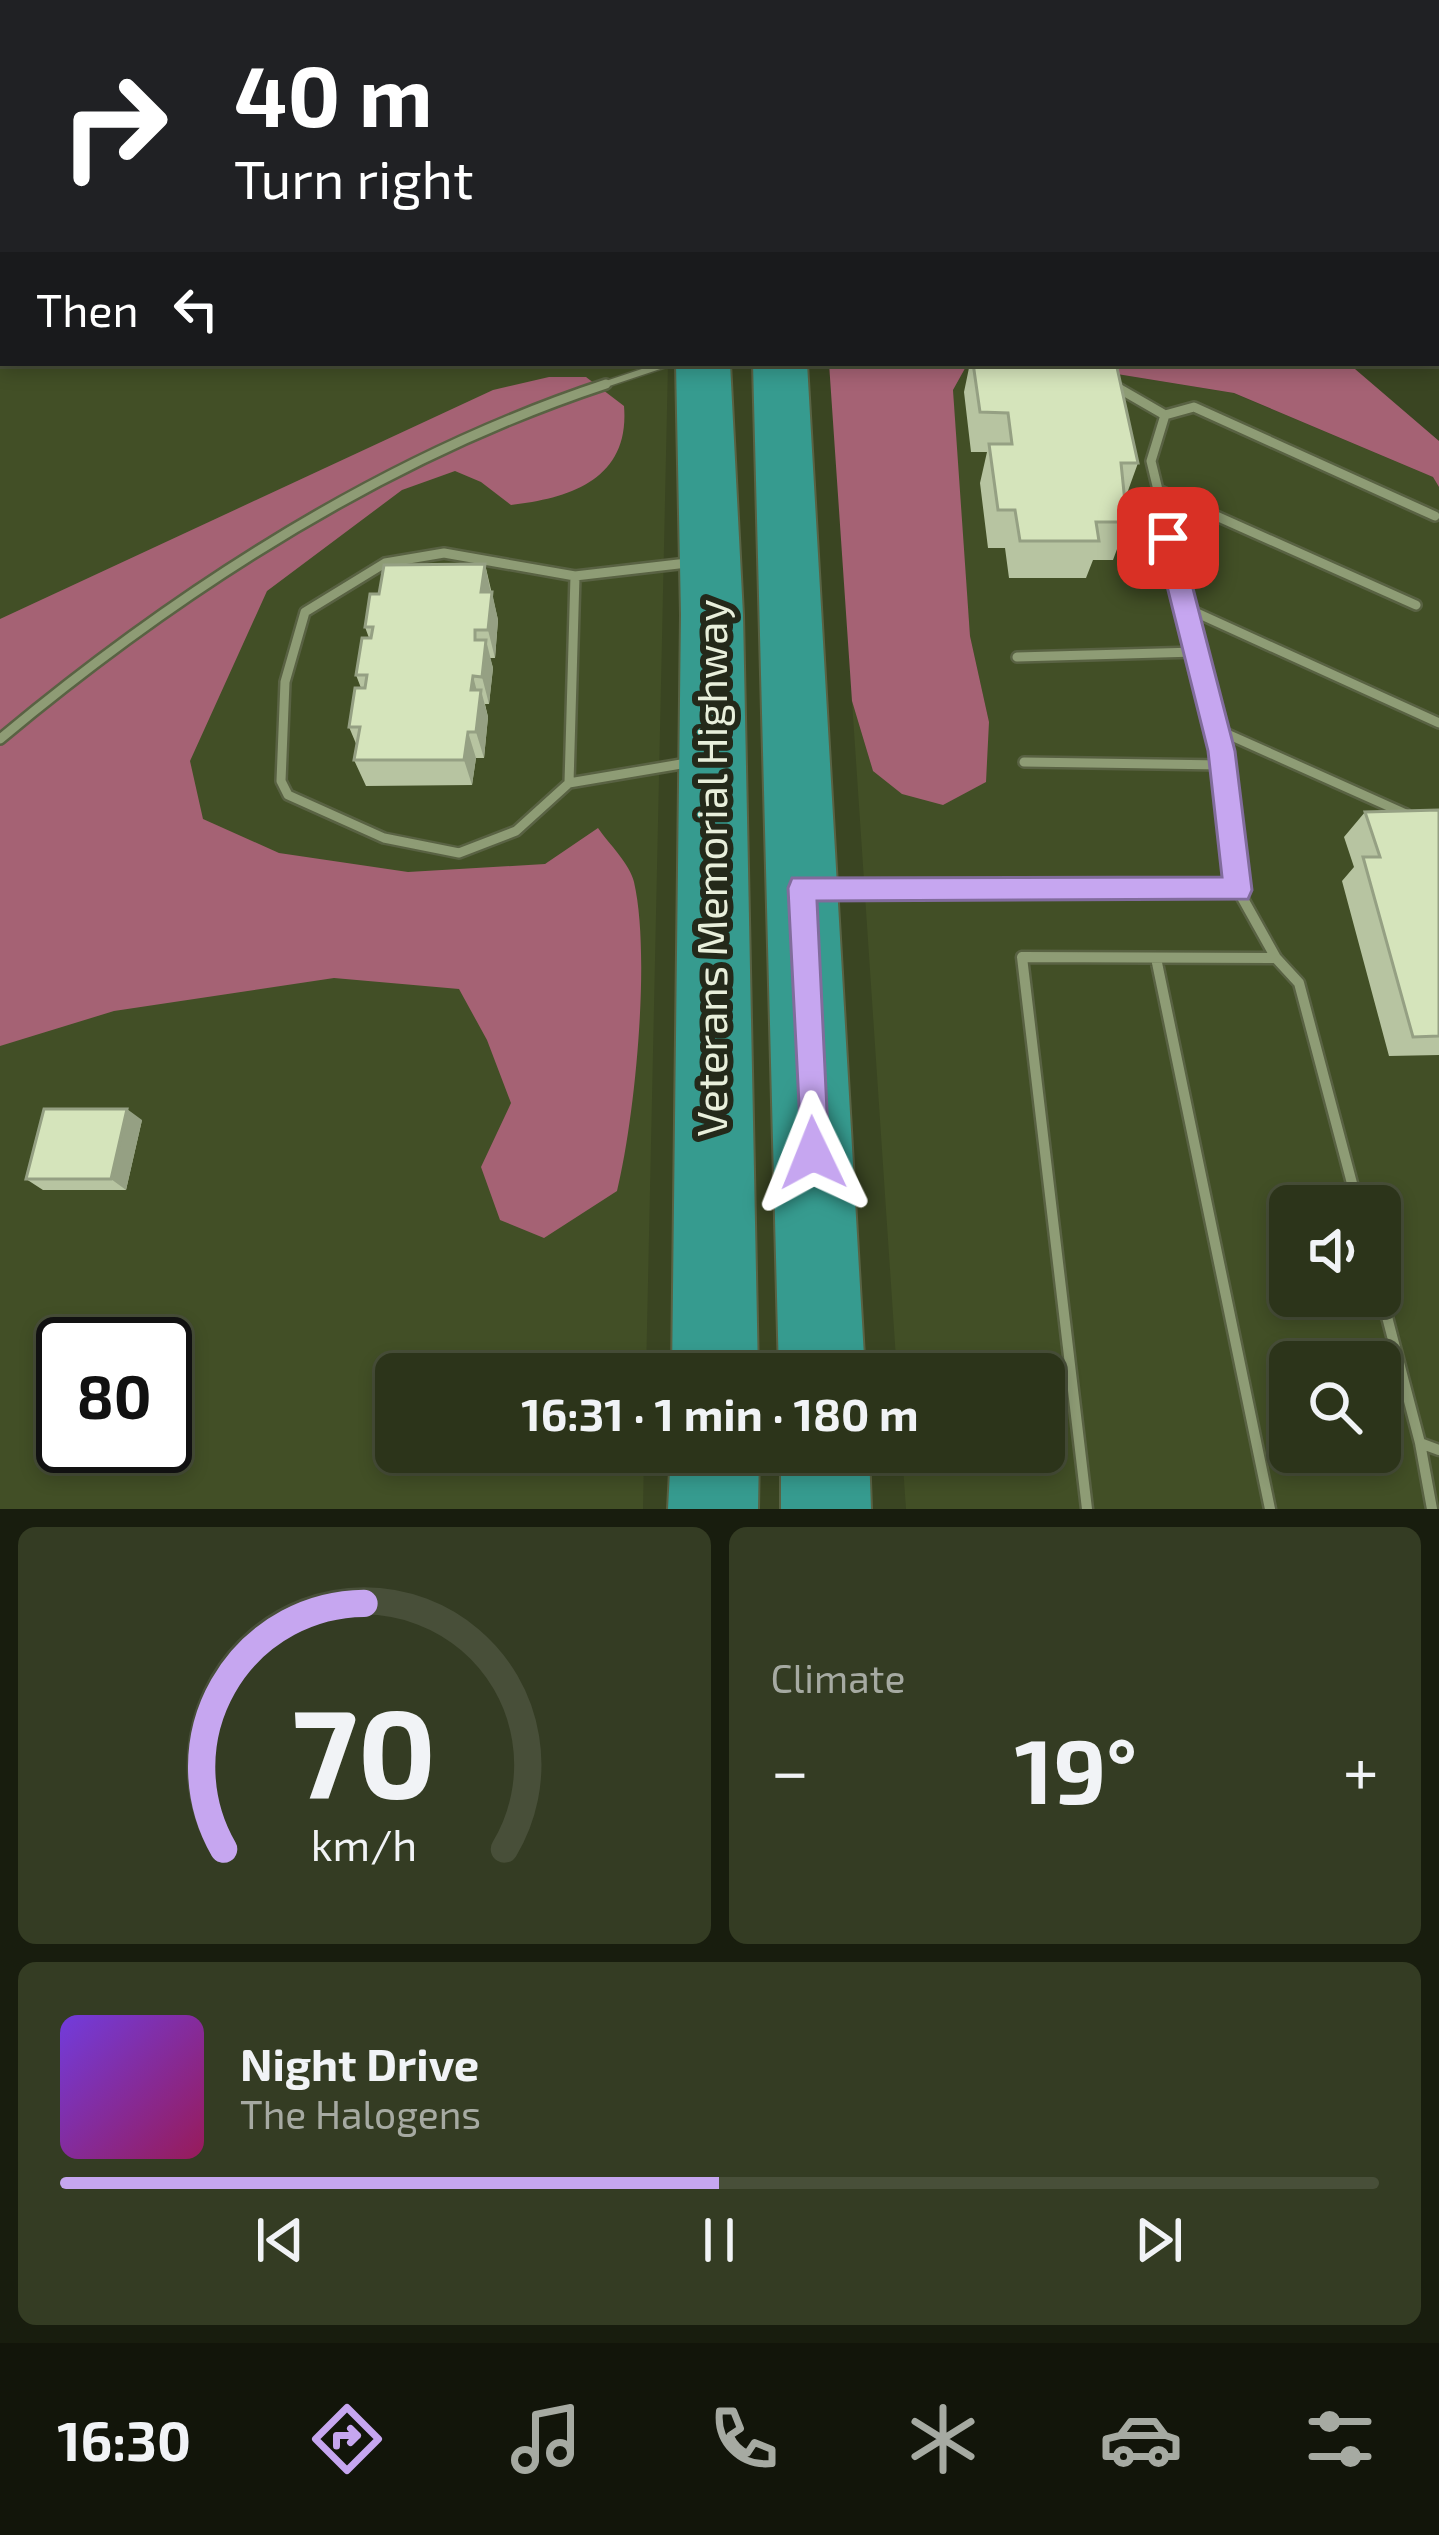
<!DOCTYPE html>
<html lang="en">
<head>
<meta charset="utf-8">
<style>
	:root { --surface:#2c341a; --page:#343c23; --text:#f1f3f6; --muted:#a6aaa2; --line:#484f39; --accent:#c6a6f0 }
	body { margin:0; font-family:"Exo 2",sans-serif; background:var(--page); color:var(--text); height:100vh; display:flex; flex-direction:column; font-size:45px; white-space:nowrap }
	* { box-sizing:border-box; margin:0 }
	p { font-size:39px; color:var(--muted) }
	.icon { flex:none; width:66px; height:66px; fill:none; stroke:currentColor; stroke-width:2; stroke-linecap:round; stroke-linejoin:round }
	.map { position:relative; height:1509px; overflow:hidden }
	.panel { display:flex; flex-direction:column; gap:18px; padding:18px; background:#181d0e; flex:1 }
	.panel>* { flex:none }
	.top-card { position:absolute; left:0px; top:0px; width:1440px; height:366px; box-shadow:0 6px 18px #0003,0 0 0 3px var(--line); background:#202124; color:#fff; overflow:hidden }
	.controls { position:absolute; left:1269px; top:1185px; display:grid; gap:24px }
	.controls a { display:grid; place-items:center; width:132px; height:132px; border-radius:18px; background:var(--surface); box-shadow:0 6px 18px #0003,0 0 0 3px var(--line); font-size:60px }
	.speed { position:absolute; left:36px; top:1317px; display:flex; gap:24px; font-size:60px; font-weight:700; text-align:center }
	.speed>* { display:grid; place-content:center; width:156px; height:156px; border-radius:50%; background:var(--surface); box-shadow:0 6px 18px #0003,0 0 0 3px var(--line); line-height:1 }
	.speed .limit { border:6px solid #111; border-radius:18px; background:#fff; color:#111 }
	.pin { position:absolute; display:grid; place-items:center; width:102px; height:102px; color:#fff; margin:-51px; border-radius:24px; box-shadow:0 6px 18px #0006 }
	.me { position:absolute; width:132px; margin:-66px; rotate:358deg; stroke-linejoin:round; filter:drop-shadow(0 0 9px #0008) }
	.turn { display:flex; align-items:center; gap:42px; height:252px; padding:0 36px; font-size:54px }
	.turn .icon { width:156px; height:156px; stroke-width:2.5 }
	.turn b { display:block; font-size:84px; line-height:102px }
	.then { display:flex; align-items:center; height:114px; padding:0 36px; background:#0003; gap:24px; font-size:45px }
	.big { font-size:90px; font-weight:700; line-height:1.1 }
	.panel .tile { flex:1; display:flex; flex-direction:column; justify-content:center; gap:18px; min-width:0; padding:0 42px; border-radius:18px; background:var(--page) }
	.panel .dial { align-items:center; gap:0 }
	.dial svg { height:312px; overflow:visible; fill:none; stroke:var(--line); stroke-width:7; stroke-linecap:round; text-anchor:middle }
	.dial text { fill:var(--text); stroke:none }
	.song { display:flex; align-items:center; gap:36px }
	.cover { width:144px; height:144px; border-radius:18px; background:linear-gradient(135deg,hsl(260 70% 55%),hsl(330 70% 35%)) }
	.played { height:12px; border-radius:6px; background:linear-gradient(90deg,var(--accent) 50%,var(--line) 50%) }
	.keys { display:flex; justify-content:space-around; direction:ltr }
	.heat { display:flex; justify-content:space-between; align-items:center; font-size:66px; direction:ltr }
	.panel .tiles { flex:1; display:grid; gap:18px; grid-template-columns:1fr 1fr }
	.tile:last-child { grid-column:span 2 }
	.trip { position:absolute; left:375px; top:1353px; width:690px; height:120px; border-radius:18px; background:var(--surface); box-shadow:0 6px 18px #0003,0 0 0 3px var(--line); font-weight:700; line-height:120px; text-align:center }
	.tab-bar { display:flex; height:192px; justify-content:space-around; align-items:center; background:#12150a; color:var(--muted) }
	.tab-bar .icon { width:84px; height:84px }
	.tab-bar .current { color:var(--accent) }
	.tab-bar b { font-size:54px; color:var(--text) }
	.map>svg:first-child { display:block }
	.built { fill:#424f26; fill-rule:evenodd }
	.forest { fill:#a56274 }
	.lines { fill:none; stroke-linecap:round; stroke-linejoin:round }
	.lane-far2-casing { stroke:#596243; stroke-width:9 }
	.lane-far1-casing { stroke:#596243; stroke-width:14 }
	.lane-casing { stroke:#596243; stroke-width:15 }
	.highway-casing { stroke:#596243; stroke-width:4 }
	.lane-far2 { stroke:#8e9c75; stroke-width:6 }
	.lane-far1 { stroke:#8e9c75; stroke-width:9 }
	.lane { stroke:#8e9c75; stroke-width:10 }
	.highway { fill:#369b8f; fill-rule:evenodd }
	.wall { fill:#b7c4a1 }
	.shaded-wall { fill:#95a083 }
	.building { fill:#d5e4bb; stroke:#95a083; stroke-width:3 }
	.route { fill:#c6a6f0; stroke:#816c9c; stroke-width:3 }
	.labels { text-anchor:middle; stroke-width:12; stroke-linejoin:round; paint-order:stroke }
	.street-label { font-size:42px; fill:#e8efdb; stroke:#24291a }
</style>
</head>
<body>
<div class="map">
<svg width="1439" height="1509" viewBox="0 0 1439 1509">
	<rect width="100%" height="100%" fill="#3a4522"/>
	<path class="built" d="M0,0H630L3,3V363H668L646,1374H396V1452H644L643,1509H0ZM63,1344H165V1446H63Z
		M968,363H1049L1233,393L1433,477L1439,487V1509H906L902,1452H1044V1374H897L852,701L873,771L989,722L970,636L959,496L953,390ZM1290,1206H1380V1296H1290ZM1290,1362H1380V1452H1290Z"/>
	<path class="forest" d="M829,363H968L953,390L970,636L989,722L986,782L943,805L902,794L873,771L852,701Z
		M1049,363H1348L1439,441V487L1433,477L1234,393Z
		M549,377H586L624,406C630,479 571,498 511,505L481,482L455,471L402,490L267,591L190,761L203,819L279,853L408,872L545,864L598,828C609,844 630,864 634,882C651,956 635,1117 617,1191L544,1238L500,1220L481,1167L511,1103L487,1040L459,989L334,978L114,1011L0,1046V619L493,390Z"/>
	<g class="lines">
		<defs>
			<path id="lane-far2" d="M885,0L889,3
				M987,0L992,3
				M1217,3L1223,0
				M597,387L669,363"/>
			<path id="lane-far1" d="M1113,385L1165,415
				M1158,490L1416,605
				M687,563L575,576L444,553L385,563L305,612L285,682L281,781L288,795L384,838L459,853L516,831L569,783L687,763
				M1186,608L1439,723
				M1017,657L1196,652
				M1216,729L1406,814
				M0,739C180,589 382,458 606,384
				M1024,762L1223,765
				M569,783L575,576
				M1237,880L1221,751L1151,461L1165,415L1194,407L1435,516"/>
			<path id="lane" d="M825,888L1238,890L1236,877
				M1238,890L1276,958L1299,983L1358,1206
				M1156,958L1270,1509
				M1380,1290L1420,1443L1439,1450
				M1420,1443L1432,1509
				M1087,1509L1022,957L1276,958"/>
			<path id="highway" d="M671,0H713V3H671Z
				M743,0H785L786,3H744Z
				M676,363H730L743,615L758,1374H672L681,615Z
				M753,363H807L865,1374H779Z
				M671,1452H759L758,1509H668Z
				M781,1452H869L871,1509H781Z"/>
		</defs>
		<use href="#lane-far2" class="lane-far2-casing"/>
		<use href="#lane-far1" class="lane-far1-casing"/>
		<use href="#lane" class="lane-casing"/>
		<use href="#highway" class="highway-casing"/>
		<use href="#lane-far2" class="lane-far2"/>
		<use href="#lane-far1" class="lane-far1"/>
		<use href="#lane" class="lane"/>
		<use href="#highway" class="highway"/>
	</g>
	<path class="wall" d="M1052,0H1189L1182,3H1052Z
		M970,363H1116L1138,463L1125,499L1127,522L1113,560H1093L1086,578H1009L1005,548H988L980,483L987,452H971L964,392Z
		M485,564L498,620L495,658H490L493,668L489,704H485L488,717L484,758H476L472,785L366,786L354,760L357,746L349,727L361,688L356,675L369,638L365,627L379,594Z
		M1439,810V1055L1389,1056L1342,881L1354,867L1344,837L1365,812Z
		M142,1120L126,1190H43L26,1179Z"/>
	<path class="shaded-wall" d="M1105,0H1189L1182,3H1104Z
		M485,564L491,593L481,592Z
		M492,592L498,620L495,658L488,630Z
		M486,640L493,668L489,704L482,677Z
		M473,676L480,703L481,690L488,717L484,758L476,732L471,690Z
		M468,732L476,758L472,785L464,760Z
		M127,1109L142,1120L126,1190L111,1179Z"/>
	<path class="building" d="M1437,208L1439,211V247H1437Z
		M973,363H1116L1138,463H1121L1127,522H1096L1099,541H1020L1015,510H998L989,444H1012L1008,413L980,412Z
		M485,564L481,592H492L488,630H475V640H486L482,677L473,676L471,690H481L476,732H468L464,760H354L360,727H349L355,688H365L367,675H356L362,638H371L373,627H365L370,594H379L384,565Z
		M1439,810V1036L1413,1037L1363,857H1380L1365,812Z
		M44,1109H127L111,1179H26Z"/>
	<path class="route" d="M1168,529L1180,538L1235,751L1252,890L1248,899L817,901L829,1153L824,1164L813,1169L802,1164L788,888L792,878L1222,877L1208,751L1155,538Z"/>
	<g class="labels">
		<g class="street-label">
			<text transform="translate(712 868) rotate(-90)" y="15">Veterans Memorial Highway</text>
		</g>
	</g>
</svg>
<div class="controls">
<a><svg class="icon" aria-label="sound" viewBox="0 0 24 24"><path d="M4 9h4l5-4v14l-5-4H4zM17 9q2 3 0 6"/></svg></a>
<a><svg class="icon" aria-label="search" viewBox="0 0 24 24"><circle cx="10" cy="10" r="6"/><path d="M15 15l6 6"/></svg></a>
</div>
<div class="speed"><div class="limit">80</div></div>
<div class="pin" style="left:1168px;top:538px;background:#d93025"><svg class="icon" aria-label="arrive" viewBox="0 0 24 24"><path d="M6 21V4h12l-3 4 3 4H6"/></svg></div>
<svg class="me" style="left:813px;top:1153px" viewBox="-20 -20 40 40"><path d="M0-17L14 15 0 8-14 15z" fill="#c6a6f0" stroke="#fff" stroke-width="4"/></svg>
<div class="trip">16:31 · 1 min · 180 m</div>
<div class="top-card">
<div class="turn"><svg class="icon" aria-label="right" viewBox="0 0 24 24"><path d="M7 20v-9h11M14 6l5 5-5 5"/></svg><div><b>40 m</b>Turn right</div></div>
<div class="then">Then<svg class="icon" aria-label="left" viewBox="0 0 24 24"><path d="M17 20v-9H6M10 6l-5 5 5 5"/></svg></div>
</div>
</div>
<section class="panel">
<div class="tiles">
<div class="tile dial"><svg viewBox="0 0 100 80">
<path d="M14 69A42 42 0 1 1 86 69"/>
<path d="M14 69A42 42 0 0 1 50 6" stroke="#c6a6f0"/>
<text x="50" y="56" font-size="32" font-weight="700">70</text>
<text x="50" y="72" font-size="11">km/h</text>
</svg></div>
<div class="tile"><p>Climate</p>
<div class="heat"><a>−</a><b class="big">19°</b><a>+</a></div>
</div>
<div class="tile">
<div class="song"><i class="cover"></i><div><b>Night Drive</b><p>The Halogens</p></div></div>
<div class="played"></div>
<div class="keys"><svg class="icon" aria-label="previous" viewBox="0 0 24 24"><path d="M18 5L8 12l10 7zM5 5v14"/></svg><svg class="icon" aria-label="pause" viewBox="0 0 24 24"><path d="M8 5v14M16 5v14"/></svg><svg class="icon" aria-label="next" viewBox="0 0 24 24"><path d="M6 5l10 7-10 7zM19 5v14"/></svg></div>
</div>
</div>
</section>
<nav class="tab-bar">
<b>16:30</b>
<svg class="icon current" aria-label="directions" viewBox="0 0 24 24"><path d="M12 3l9 9-9 9-9-9zM9 14v-3h6M13 9l2 2-2 2"/></svg>
<svg class="icon" aria-label="music" viewBox="0 0 24 24"><path d="M9 18V5l10-2v13"/><circle cx="6" cy="18" r="3"/><circle cx="16" cy="16" r="3"/></svg>
<svg class="icon" aria-label="phone" viewBox="0 0 24 24"><path d="M5 4h4l2 5-3 2q2 4 5 5l2-3 5 2v4C11 20 4 13 5 4z"/></svg>
<svg class="icon" aria-label="climate" viewBox="0 0 24 24"><path d="M12 3v18M4 7l16 10M4 17L20 7"/></svg>
<svg class="icon" aria-label="car" viewBox="0 0 24 24"><path d="M5 17H2v-5l4-1 3-4h7l3 4 3 1v5h-3M9 17h6M6 11h13"/><circle cx="7" cy="17" r="2"/><circle cx="17" cy="17" r="2"/></svg>
<svg class="icon" aria-label="filters" viewBox="0 0 24 24"><path d="M4 7h16M4 17h16"/><circle cx="9" cy="7" r="2"/><circle cx="15" cy="17" r="2"/></svg>
</nav>
</body>
</html>
